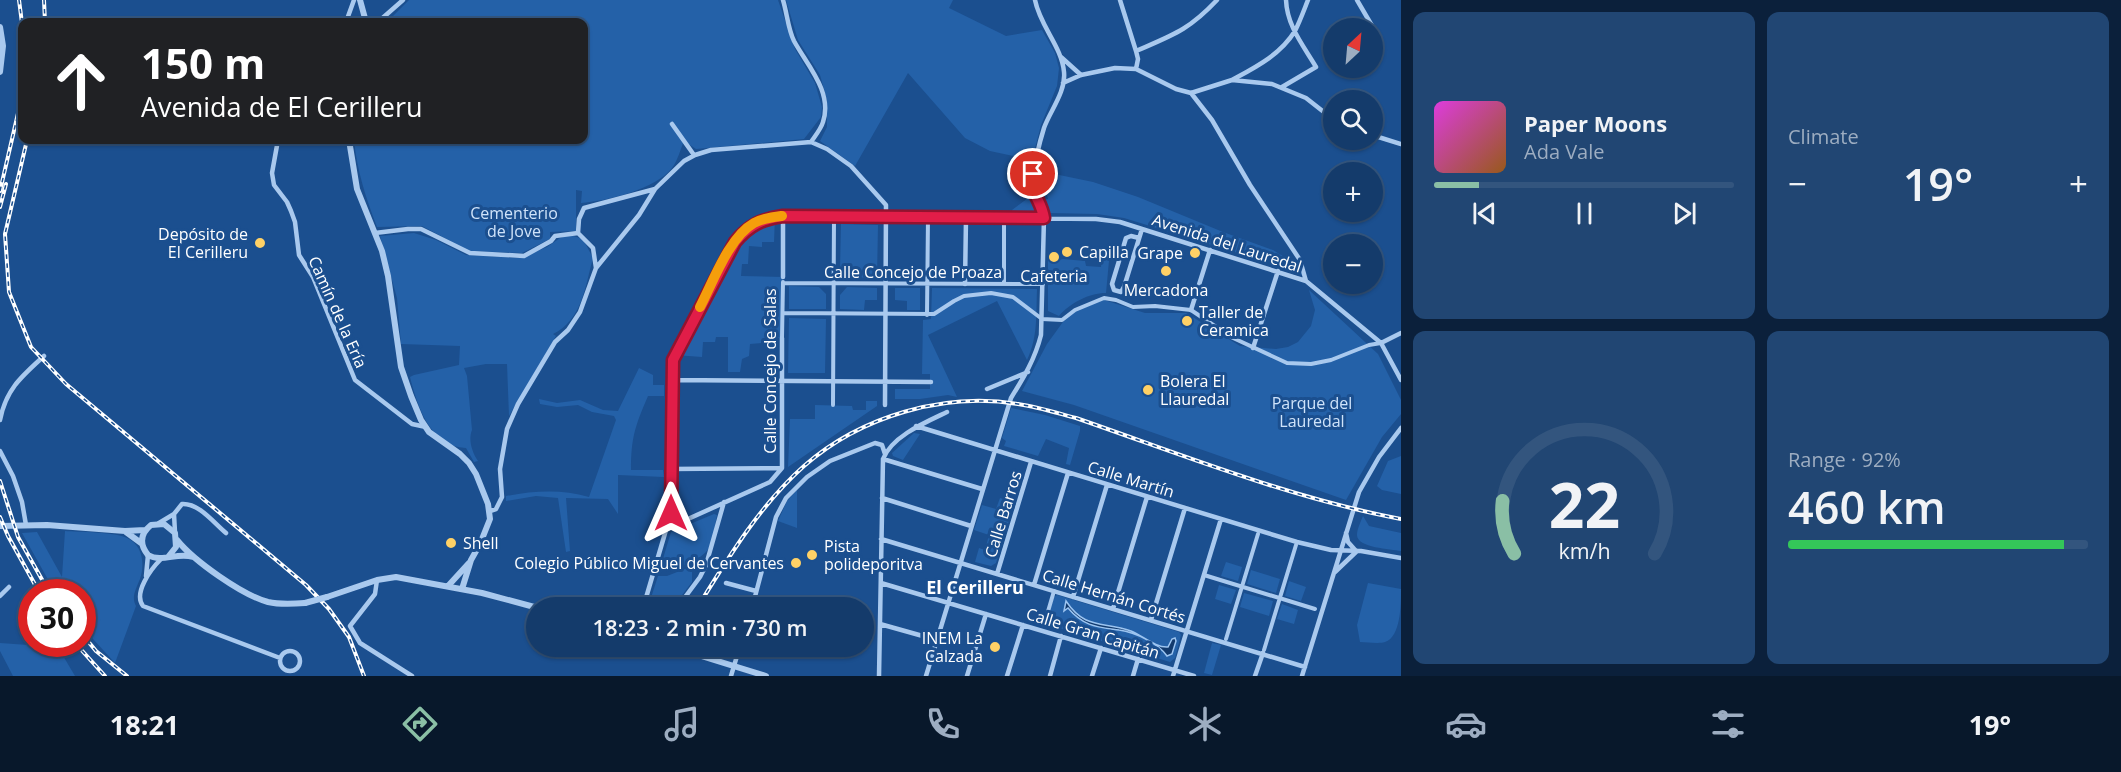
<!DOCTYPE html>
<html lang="en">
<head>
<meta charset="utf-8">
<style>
	:root { --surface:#143b6b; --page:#214673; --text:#f1f3f6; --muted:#9dadc1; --line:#33557e; --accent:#8abfa5 }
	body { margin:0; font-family:"Open Sans",sans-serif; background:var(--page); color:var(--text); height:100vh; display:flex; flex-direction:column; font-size:22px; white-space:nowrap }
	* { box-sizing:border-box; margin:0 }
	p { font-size:20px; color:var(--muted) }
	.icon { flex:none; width:33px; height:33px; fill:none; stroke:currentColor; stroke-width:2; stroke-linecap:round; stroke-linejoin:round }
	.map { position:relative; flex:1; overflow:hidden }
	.side { display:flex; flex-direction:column; gap:12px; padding:12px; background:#0b203b; width:720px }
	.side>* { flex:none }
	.hud { position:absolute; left:18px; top:18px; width:570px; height:126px; border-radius:12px; box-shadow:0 2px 4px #0004,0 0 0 2px var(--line); background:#202124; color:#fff; overflow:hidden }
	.needle { width:39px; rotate:26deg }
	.buttons { position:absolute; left:1323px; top:18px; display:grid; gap:12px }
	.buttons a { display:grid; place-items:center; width:60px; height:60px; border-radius:50%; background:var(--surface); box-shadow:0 2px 4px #0004,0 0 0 2px var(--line); font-size:30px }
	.speed { position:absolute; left:18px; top:579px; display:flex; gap:12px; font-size:30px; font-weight:700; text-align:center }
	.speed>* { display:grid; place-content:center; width:78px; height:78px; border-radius:50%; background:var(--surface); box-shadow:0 2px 4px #0004,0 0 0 2px var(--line); line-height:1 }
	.speed .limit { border:9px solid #d22; background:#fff; color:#111 }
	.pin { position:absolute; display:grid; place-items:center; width:51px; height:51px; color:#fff; margin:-26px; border:3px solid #fff; border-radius:50%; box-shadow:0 2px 6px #0007 }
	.me { position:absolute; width:66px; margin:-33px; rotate:0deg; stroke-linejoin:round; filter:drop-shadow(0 0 4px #0008) }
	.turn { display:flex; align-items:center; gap:21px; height:126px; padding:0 24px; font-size:27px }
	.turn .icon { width:78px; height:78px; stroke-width:2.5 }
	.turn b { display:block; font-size:42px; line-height:51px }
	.big { font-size:45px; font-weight:600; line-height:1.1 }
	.side .tile { flex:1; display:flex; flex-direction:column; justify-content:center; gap:9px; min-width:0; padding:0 21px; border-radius:12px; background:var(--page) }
	.side .dial { align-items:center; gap:0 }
	.dial svg { height:156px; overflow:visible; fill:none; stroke:var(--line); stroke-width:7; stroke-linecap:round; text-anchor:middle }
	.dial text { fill:var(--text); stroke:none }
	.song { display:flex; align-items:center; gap:18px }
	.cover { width:72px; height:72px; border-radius:9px; background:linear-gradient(135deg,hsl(300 70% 55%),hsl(30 70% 35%)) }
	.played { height:6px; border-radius:3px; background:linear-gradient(90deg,var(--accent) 15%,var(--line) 15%) }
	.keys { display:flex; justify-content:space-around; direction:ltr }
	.heat { display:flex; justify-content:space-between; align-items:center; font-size:33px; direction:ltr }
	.charge { height:9px; border-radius:4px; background:linear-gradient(90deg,#34c759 92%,var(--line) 0) }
	.side .tiles { flex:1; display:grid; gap:12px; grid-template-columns:repeat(2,1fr) }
	.trip { position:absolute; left:526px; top:597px; width:348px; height:60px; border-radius:30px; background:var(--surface); box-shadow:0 2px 4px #0004,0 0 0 2px var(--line); font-weight:600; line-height:60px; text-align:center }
	.tab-bar { display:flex; height:96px; justify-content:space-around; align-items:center; background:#08182b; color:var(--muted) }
	.tab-bar .icon { width:42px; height:42px }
	.tab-bar .on { color:var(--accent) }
	.tab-bar b { font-size:27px; color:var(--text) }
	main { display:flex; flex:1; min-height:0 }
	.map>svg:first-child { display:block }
	.green { fill:#2461a8 }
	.water { fill:#123a6d; stroke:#9cc4f0; stroke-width:1.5 }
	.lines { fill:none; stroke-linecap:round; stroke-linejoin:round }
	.pedestrian { stroke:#a9c9ee; stroke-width:4 }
	.minor { stroke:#a9c9ee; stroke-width:4.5 }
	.tertiary { stroke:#a9c9ee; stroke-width:6 }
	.rail-casing { stroke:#fff; stroke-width:4 }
	.rail { stroke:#1b4f8f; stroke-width:1.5; stroke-dasharray:4.5; stroke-linecap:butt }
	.tertiary-bridge { stroke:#a9c9ee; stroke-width:6 }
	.route-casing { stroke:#92132f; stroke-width:15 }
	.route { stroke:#e11d48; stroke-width:10 }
	.slow { stroke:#f59e0b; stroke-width:10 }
	.poi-dot { fill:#ffd166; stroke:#1b4f8f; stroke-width:2 }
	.labels { text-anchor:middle; stroke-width:6; stroke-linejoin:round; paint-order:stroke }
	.park-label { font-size:16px; fill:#cfe3fa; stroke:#1b4f8f }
	.poi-label { font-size:16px; fill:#fff; stroke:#1b4f8f; text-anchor:start }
	.street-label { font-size:16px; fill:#fff; stroke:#1b4f8f }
	.neighbourhood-label { font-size:18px; font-weight:bold; fill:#fff; stroke:#1b4f8f }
</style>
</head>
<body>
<main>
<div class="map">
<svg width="1401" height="676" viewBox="0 0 1401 676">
	<rect width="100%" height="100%" fill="#1b4f8f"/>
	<path class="green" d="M409,0H778L795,49L815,83L822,107L821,117L804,139L696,149L684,141C680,150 678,160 672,168C656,189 607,201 581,203L582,191L576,190V231L550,232V239L522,253L469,251L422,226L377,227C366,198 357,171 354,140H584V22H387Z
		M786,0H953L949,8L1006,36L1042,30L1055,53L1059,68L1057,86L1041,125L1032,160L990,151L965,138L908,73L855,166L820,141L827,127V100L820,75L798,40Z
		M1040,171L1093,182L1138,197L1223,232L1273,250L1302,268L1304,276L1290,269L1124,218L1097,214L1049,213L1044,200L1048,199Z
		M1028,198L1032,199L1037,209L1035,213H1013L1012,210Z
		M775,217L774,242H762V247L749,246L748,264H742L741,276L783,277L782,338H763L762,343L750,344L749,356L742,359L740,372H728V337H716L715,342H703L702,357L675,355L734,242L754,223Z
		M841,224L878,225L877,278L847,277L840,270Z
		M414,233L436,240L466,255L519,258L547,247L560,238L570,235L583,239L593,258C585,287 582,320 553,334L556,336L509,416L507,364H486L464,368L467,376L472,430C468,440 472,452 478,461L474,462L466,448C430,447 417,405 410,377L414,375L459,365L460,346L401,344L397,298L380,236Z
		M1103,249L1110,250L1106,293C1089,293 1070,303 1059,316L1048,311V258L1051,262L1063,259L1085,261L1086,266L1101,267Z
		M789,286L819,287L826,294V309H789Z
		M847,287L877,288V300H865L864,310L840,309V295Z
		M895,288H920V310H907V301L895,300Z
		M932,288L1037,289C1036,314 1038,337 1027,360L997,301L928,335L957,397L948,395L920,399H895V389H930V374H922L923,320L931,319Z
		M1309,290L1378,354L1401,400V414L1382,437L1346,500L1074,405L1022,391L1047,344L1068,315L1101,299L1145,313H1186L1240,346L1276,349L1288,347L1298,342L1311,326L1315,310Z
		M789,318L826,319L825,373H788Z
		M639,368L653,375V385H664V396H648C635,426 631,438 631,470H663L664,477L618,475V514L608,499L566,498L570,551L566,552L558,498L536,496L506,501V496C534,491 561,489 589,497L616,420L614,416L592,412L578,405L557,407L540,404L539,399L557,403L580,400L603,410L618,411Z
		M866,401H877V406L788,467L790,419H815V405L852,406L853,410H866Z
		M1011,408L1045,415L1080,426V431L1070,465L1066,464L1069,448L1046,439L1038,456L1004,446L1006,441L1002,438Z
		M914,433L920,434L903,460L893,456L892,453Z
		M1401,456V494L1382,490L1377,486L1388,461Z
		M797,490V528L778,521L787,501Z
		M1000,498L1010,501L1007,512L1011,514L996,563L991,566L975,562L979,548L985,550L989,535L974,530L982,505L996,509Z
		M714,514L717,515C715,524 714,539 709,548C702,560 674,571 659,572L671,532Z
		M1363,516L1369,526L1401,533V551C1391,549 1357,548 1357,535C1357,529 1361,521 1363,516Z
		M65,531C79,532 116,532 127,538C143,545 145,565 140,579C136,589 131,597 136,606L115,663L83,628L82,592H55L22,533L37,532L62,577Z
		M1226,562L1242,567L1238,581L1221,576Z
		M695,565L692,572V582L673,607H648L658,576H667Z
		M1251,570L1280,579L1276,593L1247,584Z
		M1289,581L1306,587L1301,601L1285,596Z
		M1368,583L1401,589C1401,604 1401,637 1385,642C1378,644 1368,642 1360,642L1357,625Z
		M1219,585L1236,590L1231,604L1215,599Z
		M1244,593L1273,601L1269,616L1240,607Z
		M1057,595L1179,632L1181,635L1175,658L1170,662L1052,626L1047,620L1054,597Z
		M1282,604L1298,610L1294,624L1277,619Z
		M0,643L28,645L31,643L56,644L75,676H13L0,651Z
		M1212,643L1221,645L1212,675L1204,673Z"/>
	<path class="water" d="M1066,601C1085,630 1103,621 1131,631C1143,636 1156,648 1168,647L1172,639L1175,638L1176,641L1172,654L1167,656C1160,645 1136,632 1119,630C1098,627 1084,627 1068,608L1064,611Z"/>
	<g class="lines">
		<path class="pedestrian" d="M1004,218V284
			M783,283L1043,284
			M783,313L934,314L954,301L964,296L991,293L1013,297L1042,319L1062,320L1075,310L1104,298L1116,300L1133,307L1155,306L1191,310L1231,337L1287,363L1311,364L1331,360L1369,345L1381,343
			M927,315L928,217
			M782,338L783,282
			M833,405L834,217
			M1204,575L1315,609
			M1044,625L1054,591
			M1226,639L1258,534
			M1264,650L1296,545"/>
		<path class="minor" d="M783,0C787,13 788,29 794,41C807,65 833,92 823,122C821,129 815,136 811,142
			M1120,0L1136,51L1138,59L1136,69
			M1357,0L1378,36L1372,43
			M346,22L354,0
			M378,22L403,0
			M1136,51C1173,35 1189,30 1217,0
			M1061,57L1081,75
			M1232,80C1256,67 1280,55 1295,31C1300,21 1304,10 1308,0
			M1063,83L1081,75L1115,68L1136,69L1176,89L1191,93L1232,80L1272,84L1306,98L1334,120
			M1282,87L1316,67C1303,45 1287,26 1286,0
			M1191,93L1212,120L1250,185L1300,260L1306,281
			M672,124L694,155
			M1372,135L1401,144
			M278,140L272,173L274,185L287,202L291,211L295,222L299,255L313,277L355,380L412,424L426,427
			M375,233L408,229H421L470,253L524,256L551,241L555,236L578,233
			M578,233L579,219L584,208L655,189L684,161L695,155L711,150L811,142L827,149L851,166L886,205L885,405
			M1139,238L1131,236L1126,238L1112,284L1114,290L1121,292L1124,287L1142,229
			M596,268L639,215L655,189
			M783,277V216
			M965,284L966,218
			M1191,310L1210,250
			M1381,343L1401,333
			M1253,348L1278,271
			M672,380L931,382
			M987,389L1028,372
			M0,420C6,389 22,376 44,356
			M916,426L1297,542L1331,550L1361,551L1401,558
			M0,451L13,476L22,502L26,525
			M883,459L982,489
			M671,469L782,468
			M882,498L971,526
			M490,511L496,509L502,497L500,469L507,429L518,404L555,342L568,330L580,312L596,268L593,248L578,233
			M174,514L175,532
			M159,523L174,514L182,504C199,503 213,522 226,533
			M668,528L770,482L782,468V338
			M1346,533L1348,542L1356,551
			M881,539L1305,667
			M161,559C151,569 133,593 143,606L280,658
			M1335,572L1357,551
			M997,574L1031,462
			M146,576L148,555
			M377,580L375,594L350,626L360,643L412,676
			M726,583L756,591
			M881,583L1194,676
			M1034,585L1068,473
			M0,596L9,587
			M1073,597L1107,485
			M643,608L671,513L672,369L676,352L734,242L754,223L768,218L783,216L1096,219L1120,222L1306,281L1381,343L1401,380
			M677,608L700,577L706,565L724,502
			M752,608L776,517L786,498L807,477L830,461L875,443L882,445L885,454
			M1113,609L1147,497
			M1151,620L1185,508
			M880,624L937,640
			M280 661a10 10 0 1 1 20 0a10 10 0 1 1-20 0Z
			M731,676L740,646
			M879,676L883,459C892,436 926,422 947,412
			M926,676L1011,398C1024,377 1035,359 1041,335L1044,218L1042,208L1031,187C1034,167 1038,147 1044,128C1050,111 1066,92 1064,72C1062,47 1040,26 1035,0
			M967,676L986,614
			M1007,676L1023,625
			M1050,676L1061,636
			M1092,676L1101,648
			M1133,676L1138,659
			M1173,676L1221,519
			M1255,676L1263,653
			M1302,676L1359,492L1379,457L1401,428"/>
		<path class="tertiary" d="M360,0L366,22
			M0,27L3,46L0,72
			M349,140L357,189L382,251L388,276L401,367L411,396L421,420L429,432L460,454L469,463L476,474L488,504L490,519L480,544L471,560L462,589
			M0,526L47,525L125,531L145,530
			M126,532L141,543
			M177,540C194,561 242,595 268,602C281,605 293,604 305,603
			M168,557L176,547L175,533L164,524L151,525C140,534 139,544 148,555C162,563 177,552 193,557
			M448,586L469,563
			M327,597L377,580L396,577L482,593L538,608
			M669,646L766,676"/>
		<defs>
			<path id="rail" d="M19,0L22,23
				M44,0L45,22
				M27,140L5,234L9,292L31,347L66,384L306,585L329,609L349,637L364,676
				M0,191L22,96
				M0,207L6,184
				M0,481L18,537L49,592
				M0,517L8,536L38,590
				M697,608C728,558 760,505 804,466C861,416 944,392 1018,404C1038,407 1057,413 1076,418C1183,455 1290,498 1401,519
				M82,634L96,651L127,676
				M76,644L105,676"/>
		</defs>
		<use href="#rail" class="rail-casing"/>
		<use href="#rail" class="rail"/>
		<path class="tertiary-bridge" d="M305,603L327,597"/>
	</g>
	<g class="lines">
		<defs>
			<path id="route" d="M671,513L673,360L735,242C749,225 762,219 783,216L1044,218C1041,199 1030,195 1033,174"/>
		</defs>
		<use href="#route" class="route-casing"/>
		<use href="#route" class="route"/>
		<path class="slow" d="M700,307C713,282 729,237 754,223C763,218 773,217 782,216"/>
	</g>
	<g class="poi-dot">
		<circle cx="260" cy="243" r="6"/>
		<circle cx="1067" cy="252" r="6"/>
		<circle cx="1195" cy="253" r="6"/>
		<circle cx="1054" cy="257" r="6"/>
		<circle cx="1166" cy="271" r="6"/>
		<circle cx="1187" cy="321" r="6"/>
		<circle cx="1148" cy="390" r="6"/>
		<circle cx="451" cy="543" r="6"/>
		<circle cx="812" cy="555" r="6"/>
		<circle cx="796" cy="563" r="6"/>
		<circle cx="995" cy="647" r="6"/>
	</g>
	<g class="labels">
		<g class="park-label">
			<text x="514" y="219">Cementerio<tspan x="514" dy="18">de Jove</tspan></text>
			<text x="1312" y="409">Parque del<tspan x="1312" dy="18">Lauredal</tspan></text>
		</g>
		<g class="poi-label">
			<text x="248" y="240" text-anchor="end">Depósito de<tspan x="248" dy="18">El Cerilleru</tspan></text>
			<text x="1079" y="258">Capilla</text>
			<text x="1183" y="259" text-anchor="end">Grape</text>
			<text x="1054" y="282" text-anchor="middle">Cafeteria</text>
			<text x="1166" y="296" text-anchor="middle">Mercadona</text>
			<text x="1199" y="318">Taller de<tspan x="1199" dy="18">Ceramica</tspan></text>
			<text x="1160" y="387">Bolera El<tspan x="1160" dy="18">Llauredal</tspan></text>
			<text x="463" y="549">Shell</text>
			<text x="824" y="552">Pista<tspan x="824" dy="18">polideporitva</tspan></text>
			<text x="784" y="569" text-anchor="end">Colegio Público Miguel de Cervantes</text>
			<text x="983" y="644" text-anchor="end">INEM La<tspan x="983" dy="18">Calzada</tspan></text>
		</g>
		<g class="street-label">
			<text transform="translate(1227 243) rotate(18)" y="6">Avenida del Lauredal</text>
			<text x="913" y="278">Calle Concejo de Proaza</text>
			<text transform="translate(338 312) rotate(66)" y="6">Camín de la Ería</text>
			<text transform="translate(770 371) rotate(-90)" y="6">Calle Concejo de Salas</text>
			<text transform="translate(1131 479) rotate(17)" y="6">Calle Martín</text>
			<text transform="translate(1003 514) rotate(-73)" y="6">Calle Barros</text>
			<text transform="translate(1114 596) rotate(17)" y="6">Calle Hernán Cortés</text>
			<text transform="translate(1093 633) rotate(17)" y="6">Calle Gran Capitán</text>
		</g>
		<g class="neighbourhood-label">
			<text x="975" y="594">El Cerilleru</text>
		</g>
	</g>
</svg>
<div class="buttons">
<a><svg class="needle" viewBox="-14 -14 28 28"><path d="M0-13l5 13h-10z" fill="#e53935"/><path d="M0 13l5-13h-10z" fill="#9dadc1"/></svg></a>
<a><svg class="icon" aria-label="search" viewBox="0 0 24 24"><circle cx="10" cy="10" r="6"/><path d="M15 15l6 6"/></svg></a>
<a>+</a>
<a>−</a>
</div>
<div class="speed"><div class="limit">30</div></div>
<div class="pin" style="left:1033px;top:174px;background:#d93025"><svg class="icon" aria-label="arrive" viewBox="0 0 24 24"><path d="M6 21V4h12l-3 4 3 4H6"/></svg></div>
<svg class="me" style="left:671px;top:513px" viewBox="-20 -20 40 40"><path d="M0-17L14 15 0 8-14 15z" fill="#e11d48" stroke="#fff" stroke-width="4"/></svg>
<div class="trip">18:23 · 2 min · 730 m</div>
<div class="hud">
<div class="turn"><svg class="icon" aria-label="ahead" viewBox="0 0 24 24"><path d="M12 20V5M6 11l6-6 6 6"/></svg><div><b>150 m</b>Avenida de El Cerilleru</div></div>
</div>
</div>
<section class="side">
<div class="tiles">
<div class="tile">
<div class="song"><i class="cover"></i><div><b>Paper Moons</b><p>Ada Vale</p></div></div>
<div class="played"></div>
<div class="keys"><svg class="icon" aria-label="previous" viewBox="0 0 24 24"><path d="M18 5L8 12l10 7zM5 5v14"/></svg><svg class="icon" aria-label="pause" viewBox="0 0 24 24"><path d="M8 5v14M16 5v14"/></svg><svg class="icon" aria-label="next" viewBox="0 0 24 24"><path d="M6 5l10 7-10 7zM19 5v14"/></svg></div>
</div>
<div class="tile"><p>Climate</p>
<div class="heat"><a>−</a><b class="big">19°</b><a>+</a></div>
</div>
<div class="tile dial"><svg viewBox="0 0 100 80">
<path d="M14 69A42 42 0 1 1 86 69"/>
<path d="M14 69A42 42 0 0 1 8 42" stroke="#8abfa5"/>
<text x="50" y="56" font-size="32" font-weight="700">22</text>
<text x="50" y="72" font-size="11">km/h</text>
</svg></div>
<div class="tile"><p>Range · 92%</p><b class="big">460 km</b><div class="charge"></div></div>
</div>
</section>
</main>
<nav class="tab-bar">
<b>18:21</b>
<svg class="icon on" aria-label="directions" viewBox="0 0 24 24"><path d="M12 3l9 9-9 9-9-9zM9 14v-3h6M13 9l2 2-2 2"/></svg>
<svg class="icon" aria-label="music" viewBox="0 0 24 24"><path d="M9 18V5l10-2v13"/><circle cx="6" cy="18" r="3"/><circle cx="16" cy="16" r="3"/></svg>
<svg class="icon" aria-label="phone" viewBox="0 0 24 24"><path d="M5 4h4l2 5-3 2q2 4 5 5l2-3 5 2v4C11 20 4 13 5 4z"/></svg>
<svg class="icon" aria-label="climate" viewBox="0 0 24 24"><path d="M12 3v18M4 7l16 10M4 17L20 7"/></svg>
<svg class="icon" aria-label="car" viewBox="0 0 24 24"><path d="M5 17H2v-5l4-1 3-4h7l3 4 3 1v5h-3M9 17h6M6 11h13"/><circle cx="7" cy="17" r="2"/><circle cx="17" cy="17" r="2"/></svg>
<svg class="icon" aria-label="filters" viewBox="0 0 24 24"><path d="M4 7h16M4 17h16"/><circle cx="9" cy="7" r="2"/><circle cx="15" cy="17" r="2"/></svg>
<b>19°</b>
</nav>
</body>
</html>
